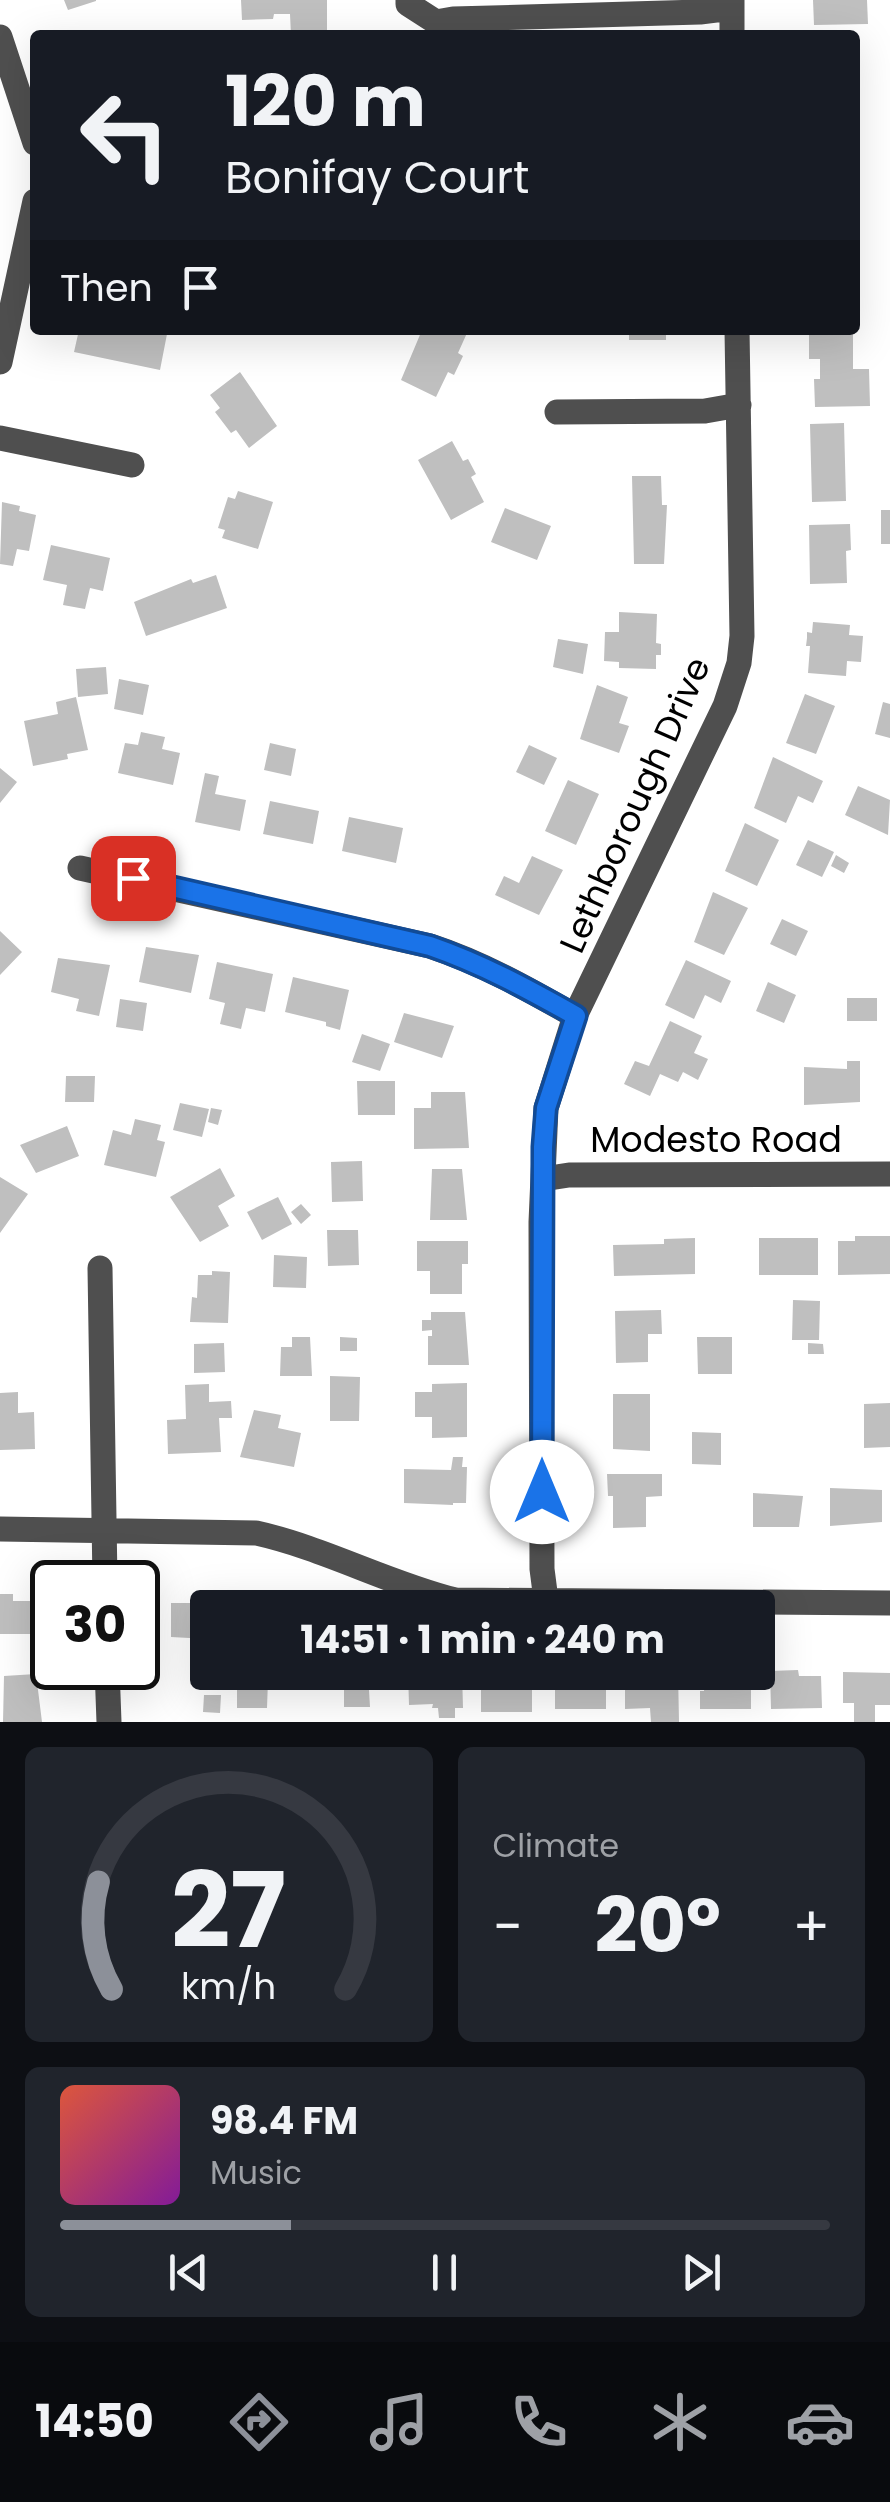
<!DOCTYPE html>
<html lang="en">
<head>
<meta charset="utf-8">
<style>
	:root { --surface:#171b24; --page:#20242c; --text:#f1f3f6; --muted:#9ea1a6; --line:#363941; --accent:#8c9099 }
	body { margin:0; font-family:Poppins,sans-serif; background:var(--page); color:var(--text); height:100vh; display:flex; flex-direction:column; font-size:38px; white-space:nowrap }
	* { box-sizing:border-box; margin:0 }
	p { font-size:32px; color:var(--muted) }
	.icon { flex:none; width:55px; height:55px; fill:none; stroke:currentColor; stroke-width:2; stroke-linecap:round; stroke-linejoin:round }
	.map { position:relative; height:1722px; overflow:hidden }
	.sheet { display:flex; flex-direction:column; gap:25px; padding:25px; background:#0d0f14; flex:1 }
	.sheet>* { flex:none }
	.guide { position:absolute; left:30px; top:30px; width:830px; height:305px; border-radius:10px; box-shadow:0 10px 40px #0002; background:#171b24; color:var(--text); overflow:hidden }
	.speed { position:absolute; left:30px; top:1560px; display:flex; gap:20px; font-size:50px; font-weight:700; text-align:center }
	.speed>* { display:grid; place-content:center; width:130px; height:130px; border-radius:50%; background:var(--surface); box-shadow:0 10px 40px #0002; line-height:1 }
	.speed .limit { border:5px solid #111; border-radius:15px; background:#fff; color:#111 }
	.pin { position:absolute; display:grid; place-items:center; width:85px; height:85px; color:#fff; margin:-42px; border-radius:20px; box-shadow:0 5px 15px #0006 }
	.me { position:absolute; width:110px; margin:-55px; rotate:0deg; stroke-linejoin:round; filter:drop-shadow(0 0 8px #0008) }
	.turn { display:flex; align-items:center; gap:35px; height:210px; padding:0 30px; font-size:45px }
	.turn .icon { width:130px; height:130px; stroke-width:2.5 }
	.turn b { display:block; font-size:70px; line-height:85px }
	.then { display:flex; align-items:center; height:95px; padding:0 30px; background:#0003; gap:20px; font-size:38px }
	.big { font-size:75px; font-weight:700; line-height:1.1 }
	.sheet .tile { flex:1; display:flex; flex-direction:column; justify-content:center; gap:15px; min-width:0; padding:0 35px; border-radius:15px; background:var(--page) }
	.sheet .dial { align-items:center; gap:0 }
	.dial svg { height:260px; overflow:visible; fill:none; stroke:var(--line); stroke-width:7; stroke-linecap:round; text-anchor:middle }
	.dial text { fill:var(--text); stroke:none }
	.song { display:flex; align-items:center; gap:30px }
	.cover { width:120px; height:120px; border-radius:15px; background:linear-gradient(135deg,hsl(10 70% 55%),hsl(290 70% 35%)) }
	.played { height:10px; border-radius:5px; background:linear-gradient(90deg,var(--accent) 30%,var(--line) 30%) }
	.keys { display:flex; justify-content:space-around; direction:ltr }
	.heat { display:flex; justify-content:space-between; align-items:center; font-size:55px; direction:ltr }
	.sheet .tiles { flex:1; display:grid; gap:25px; grid-template-columns:1fr 1fr }
	.tile:last-child { grid-column:span 2 }
	.trip { position:absolute; left:190px; top:1590px; width:585px; height:100px; border-radius:10px; background:var(--surface); box-shadow:0 10px 40px #0002; font-weight:700; line-height:100px; text-align:center }
	.dock { display:flex; height:160px; justify-content:space-around; align-items:center; background:#090b0e; color:var(--muted) }
	.dock .icon { width:70px; height:70px }
	.dock .active { color:var(--accent) }
	.dock b { font-size:45px; color:var(--text) }
	.map>svg:first-child { display:block }
	.building { fill:#bfbfbf }
	.lines { fill:none; stroke-linecap:round; stroke-linejoin:round }
	.minor { stroke:#4f4f4f; stroke-width:25 }
	.route-casing { stroke:#114b97; stroke-width:25 }
	.route { stroke:#1a73e8; stroke-width:18 }
	.labels { text-anchor:middle; stroke-width:8; stroke-linejoin:round; paint-order:stroke }
	.street-label { font-size:35px; fill:#000; stroke:#fff }
</style>
</head>
<body>
<div class="map">
<svg width="890" height="1722" viewBox="0 0 890 1722">
	<rect width="100%" height="100%" fill="#fff"/>
	<path class="building" d="M64,0H96V1L68,10Z
		M241,0H327V35H291L290,14H274L273,19L242,20Z
		M813,0H867L868,24L814,25Z
		M79,330H145L167,334L160,370L74,352Z
		M422,330L467,333L458,353L463,356L454,375L448,372L436,397L401,380Z
		M629,330H666V340H629Z
		M809,330H853V369H869L870,406L815,407L814,379H820V359H809Z
		M240,372L277,426L249,448L236,430L231,433L215,412L220,408L210,395Z
		M844,423L846,501L812,502L810,424Z
		M452,441L463,461L468,459L476,474L471,477L484,502L451,520L418,460Z
		M632,476H661L662,505H667L664,564H634Z
		M238,491L273,502L258,549L222,538L225,530L218,528L228,497L235,499Z
		M2,502L20,506L19,511L36,515L29,551L17,549L13,566L0,564Z
		M505,508L551,526L537,560L491,542Z
		M881,510H890V544H881Z
		M850,524L851,550L846,551L847,583L810,584L809,525Z
		M51,545L110,558L103,591L90,588L85,609L63,605L67,585L43,580Z
		M216,575L227,608L146,636L134,602L191,579L193,583Z
		M619,612L657,614L656,643L661,644V655H656V669L619,668V662L604,661L605,632H619Z
		M813,622L850,625L849,635L863,636L861,662L847,661L846,676L808,673L810,646H806L807,638V632L812,633Z
		M558,639L588,644L583,674L553,667Z
		M106,667L108,694L78,697L76,669Z
		M119,679L149,685L143,715L114,709Z
		M597,685L628,697L619,723L629,726L619,753L580,739Z
		M805,694L835,706L816,754L786,743Z
		M76,697L88,750L67,754L68,759L33,766L24,721L58,714L56,702Z
		M883,702L890,704V738L875,734Z
		M141,732L165,737L162,749L180,753L173,785L118,773L125,743L138,745Z
		M270,743L296,749L291,776L264,770Z
		M529,745L557,758L544,785L516,772Z
		M773,757L823,781L813,803L798,796L786,823L754,808Z
		M0,768L17,782L0,803Z
		M205,773L219,776L215,794L246,800L240,831L195,822Z
		M568,780L599,794L576,845L545,831Z
		M858,786L890,800L888,835L845,815Z
		M270,801L319,811L313,844L263,834Z
		M349,817L403,828L396,863L342,851Z
		M745,823L779,840L757,886L725,871Z
		M808,840L834,852L822,877L796,865Z
		M836,855L849,863L844,873L831,866Z
		M532,856L563,870L539,915L495,895L504,876L519,883Z
		M713,892L748,908L724,955L694,942Z
		M782,919L808,931L796,956L770,944Z
		M0,931L22,952L0,975Z
		M146,947L199,955L191,993L139,982Z
		M58,958L110,965L99,1016L76,1011L79,999L51,992Z
		M686,960L731,981L721,1003L705,995L694,1019L665,1005Z
		M217,962L273,974L265,1012L246,1008L241,1029L220,1024L225,1003L209,999Z
		M293,977L349,990L340,1030L326,1026V1022L285,1012Z
		M768,982L796,995L784,1023L756,1011Z
		M847,998H877V1021H847Z
		M120,999L147,1003L143,1031L116,1027Z
		M404,1013L454,1026L442,1058L394,1042Z
		M670,1021L702,1036L694,1053L708,1059L698,1080L683,1072L678,1082L660,1074L650,1096L624,1084L635,1061L649,1066Z
		M362,1034L390,1044L380,1071L352,1062Z
		M847,1061H860V1102L804,1105V1067L847,1069Z
		M66,1076H95L94,1102H65Z
		M357,1081H395V1115H358Z
		M431,1092H465L469,1148L414,1149V1108H431Z
		M180,1103L209,1109L202,1137L173,1130Z
		M211,1108L222,1110L218,1125L208,1122Z
		M135,1119L161,1125L157,1140L165,1142L156,1177L104,1165L113,1130L131,1135Z
		M67,1126L79,1156L36,1173L20,1145Z
		M362,1161L363,1201L332,1202L331,1162Z
		M220,1168L235,1196L218,1206L229,1226L200,1242L170,1197Z
		M432,1169H462L467,1220H430Z
		M0,1177L28,1194L0,1233Z
		M278,1197L292,1224L262,1240L247,1212Z
		M301,1204L311,1215L301,1224L291,1212Z
		M327,1230H358L359,1265L328,1266Z
		M855,1236H890V1274L838,1275V1241H855Z
		M695,1238V1274L614,1276L613,1245L664,1244V1239Z
		M759,1238H818V1275H759Z
		M417,1241H468V1264H462V1294H430V1271H417Z
		M274,1255L307,1257L306,1288L273,1287Z
		M212,1271L230,1272L228,1323L190,1322L192,1297L197,1298L198,1275H212Z
		M793,1300L820,1301L819,1340H792Z
		M661,1310L662,1334H648V1362L616,1363L615,1311Z
		M431,1312H465L469,1365H428V1336H432V1330L422,1331V1320H431Z
		M292,1337H310L312,1376H280L281,1347H292Z
		M340,1337L357,1338V1351H340Z
		M697,1337H732V1374H698Z
		M224,1343L225,1372L194,1373V1344Z
		M808,1343L823,1344L824,1354H808Z
		M330,1376L360,1377L359,1421H330Z
		M467,1383V1437L432,1438V1417H415V1392H432V1384Z
		M209,1384V1402L231,1401L232,1418H219L221,1452L168,1454L167,1420L186,1419L185,1385Z
		M18,1392V1413L34,1412L35,1449L0,1450V1393Z
		M613,1394H650V1451L613,1449Z
		M890,1403V1447L864,1448V1404Z
		M254,1410L281,1415L278,1428L301,1433L294,1467L240,1457Z
		M692,1432L721,1433V1465L692,1464Z
		M453,1457H463L462,1467H467L466,1503H453V1505L404,1503V1469L451,1470Z
		M607,1474H662V1496L646,1497V1527L613,1528V1496H608Z
		M830,1488L882,1490V1522L830,1526Z
		M753,1493L803,1496L799,1527H753Z
		M0,1594H13V1601H38V1634H0Z
		M171,1603H200V1606H208V1639L171,1637Z
		M798,1670L799,1676H821L822,1708L771,1709L770,1671Z
		M336,1672H390V1690H369L370,1707H344V1689H336Z
		M408,1672H462L463,1708H455V1718H439L438,1708H432L433,1704L409,1705Z
		M495,1672L532,1675V1712H481V1675Z
		M625,1672H678L679,1722H651L650,1708L625,1709Z
		M725,1672H751V1709H700V1691H704L705,1677H725Z
		M843,1672L890,1673V1705H875V1722H854V1703H843Z
		M36,1674L42,1722H3L4,1676Z
		M570,1674H606V1709H555V1675Z
		M237,1680H268L267,1708H237Z
		M204,1695H221L220,1713L203,1712Z"/>
	<g class="lines">
		<path class="minor" d="M408,0V4L436,22L453,19L700,12L732,8
			M732,0V35
			M0,37L35,143
			M0,362L35,201
			M557,412L705,411L739,405
			M0,438L132,465
			M80,868L430,946C482,963 528,989 575,1016
			M543,1179L569,1175L890,1174
			M100,1268L105,1582
			M0,1529L256,1533C324,1548 387,1583 455,1600L890,1603
			M546,1600L542,1569L541,1222L546,1108L575,1016L725,706L739,663L742,636L737,330
			M107,1668L109,1722"/>
	</g>
	<g class="lines">
		<defs>
			<path id="route" d="M133,878L430,946C482,964 528,989 576,1016L546,1108L543,1147L542,1492"/>
		</defs>
		<use href="#route" class="route-casing"/>
		<use href="#route" class="route"/>
	</g>
	<g class="labels">
		<g class="street-label">
			<text transform="translate(635 805) rotate(-66)" y="12">Lethborough Drive</text>
			<text x="716" y="1152">Modesto Road</text>
		</g>
	</g>
</svg>
<div class="speed"><div class="limit">30</div></div>
<div class="pin" style="left:133px;top:878px;background:#d93025"><svg class="icon" aria-label="arrive" viewBox="0 0 24 24"><path d="M6 21V4h12l-3 4 3 4H6"/></svg></div>
<svg class="me" style="left:542px;top:1492px" viewBox="-20 -20 40 40"><circle r="19" fill="#fff"/><path d="M0-13L10 11 0 6-10 11z" fill="#1a73e8"/></svg>
<div class="trip">14:51 · 1 min · 240 m</div>
<div class="guide">
<div class="turn"><svg class="icon" aria-label="left" viewBox="0 0 24 24"><path d="M17 20v-9H6M10 6l-5 5 5 5"/></svg><div><b>120 m</b>Bonifay Court</div></div>
<div class="then">Then<svg class="icon" aria-label="arrive" viewBox="0 0 24 24"><path d="M6 21V4h12l-3 4 3 4H6"/></svg></div>
</div>
</div>
<section class="sheet">
<div class="tiles">
<div class="tile dial"><svg viewBox="0 0 100 80">
<path d="M14 69A42 42 0 1 1 86 69"/>
<path d="M14 69A42 42 0 0 1 10 36" stroke="#8c9099"/>
<text x="50" y="56" font-size="32" font-weight="700">27</text>
<text x="50" y="72" font-size="11">km/h</text>
</svg></div>
<div class="tile"><p>Climate</p>
<div class="heat"><a>−</a><b class="big">20°</b><a>+</a></div>
</div>
<div class="tile">
<div class="song"><i class="cover"></i><div><b>98.4 FM</b><p>Music</p></div></div>
<div class="played"></div>
<div class="keys"><svg class="icon" aria-label="previous" viewBox="0 0 24 24"><path d="M18 5L8 12l10 7zM5 5v14"/></svg><svg class="icon" aria-label="pause" viewBox="0 0 24 24"><path d="M8 5v14M16 5v14"/></svg><svg class="icon" aria-label="next" viewBox="0 0 24 24"><path d="M6 5l10 7-10 7zM19 5v14"/></svg></div>
</div>
</div>
</section>
<nav class="dock">
<b>14:50</b>
<svg class="icon active" aria-label="directions" viewBox="0 0 24 24"><path d="M12 3l9 9-9 9-9-9zM9 14v-3h6M13 9l2 2-2 2"/></svg>
<svg class="icon" aria-label="music" viewBox="0 0 24 24"><path d="M9 18V5l10-2v13"/><circle cx="6" cy="18" r="3"/><circle cx="16" cy="16" r="3"/></svg>
<svg class="icon" aria-label="phone" viewBox="0 0 24 24"><path d="M5 4h4l2 5-3 2q2 4 5 5l2-3 5 2v4C11 20 4 13 5 4z"/></svg>
<svg class="icon" aria-label="climate" viewBox="0 0 24 24"><path d="M12 3v18M4 7l16 10M4 17L20 7"/></svg>
<svg class="icon" aria-label="car" viewBox="0 0 24 24"><path d="M5 17H2v-5l4-1 3-4h7l3 4 3 1v5h-3M9 17h6M6 11h13"/><circle cx="7" cy="17" r="2"/><circle cx="17" cy="17" r="2"/></svg>
</nav>
</body>
</html>
